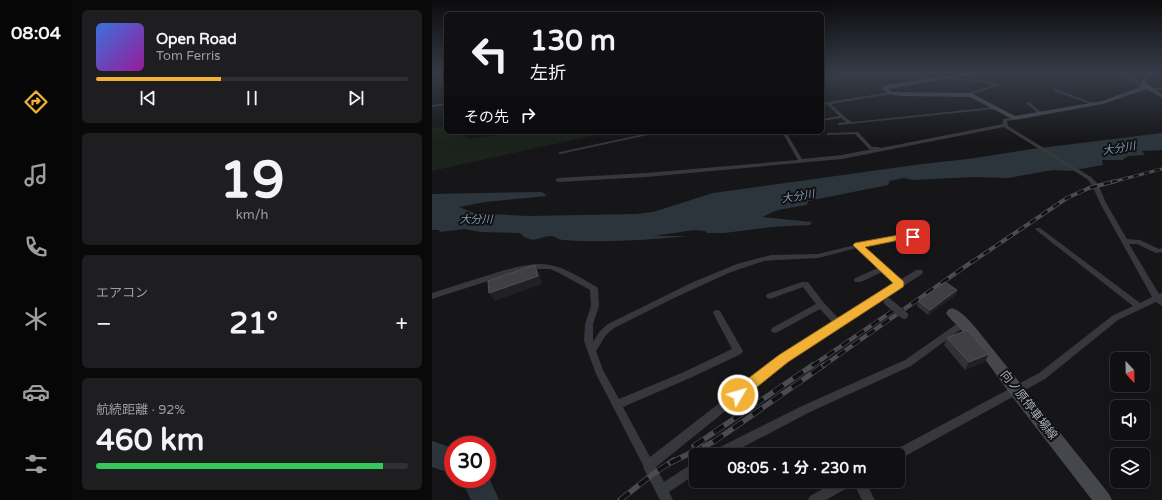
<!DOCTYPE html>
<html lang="ja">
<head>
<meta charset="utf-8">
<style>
	:root { --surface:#101012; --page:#1e1e20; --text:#f1f3f6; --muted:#9c9d9f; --line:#303032; --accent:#f2b134 }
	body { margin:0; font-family:"Varela Round","Noto Sans JP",sans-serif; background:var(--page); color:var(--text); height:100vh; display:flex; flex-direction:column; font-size:15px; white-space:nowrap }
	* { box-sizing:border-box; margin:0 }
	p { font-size:13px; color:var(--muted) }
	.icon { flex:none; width:22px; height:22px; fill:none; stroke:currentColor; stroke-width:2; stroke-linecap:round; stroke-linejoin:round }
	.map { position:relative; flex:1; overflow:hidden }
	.sheet { display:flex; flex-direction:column; gap:10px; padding:10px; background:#09090a; width:360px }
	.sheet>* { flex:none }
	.guide { position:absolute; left:12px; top:12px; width:380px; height:122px; border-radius:6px; box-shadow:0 4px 16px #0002,0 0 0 1px var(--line); background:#101012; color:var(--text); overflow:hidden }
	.needle { width:26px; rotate:158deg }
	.tools { position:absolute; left:678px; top:352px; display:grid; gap:8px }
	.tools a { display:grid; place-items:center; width:40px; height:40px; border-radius:6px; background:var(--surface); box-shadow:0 4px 16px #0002,0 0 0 1px var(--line); font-size:20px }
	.speed { position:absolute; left:12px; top:436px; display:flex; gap:8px; font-size:20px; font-weight:700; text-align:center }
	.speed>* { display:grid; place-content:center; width:52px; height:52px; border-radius:50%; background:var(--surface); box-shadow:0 4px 16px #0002,0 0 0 1px var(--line); line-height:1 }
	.speed .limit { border:6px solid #d22; background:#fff; color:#111 }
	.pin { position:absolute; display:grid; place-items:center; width:34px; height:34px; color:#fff; margin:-17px; border-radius:8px; box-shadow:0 2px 6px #0006 }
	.me { position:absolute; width:44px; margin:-22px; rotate:52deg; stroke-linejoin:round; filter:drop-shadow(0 0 3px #0008) }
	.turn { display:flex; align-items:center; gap:14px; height:84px; padding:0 20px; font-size:18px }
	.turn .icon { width:52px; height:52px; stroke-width:2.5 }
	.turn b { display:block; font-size:28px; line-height:34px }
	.then { display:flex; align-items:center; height:38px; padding:0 20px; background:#0003; gap:8px; font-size:15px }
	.big { font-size:30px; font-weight:700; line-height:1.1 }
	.sheet .tile { flex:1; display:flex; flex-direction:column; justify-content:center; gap:6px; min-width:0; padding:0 14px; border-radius:6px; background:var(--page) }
	.sheet .dial { align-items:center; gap:0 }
	.dial b { font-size:52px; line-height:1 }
	.song { display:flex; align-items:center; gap:12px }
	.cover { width:48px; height:48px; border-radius:6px; background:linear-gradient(135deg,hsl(220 70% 55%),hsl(300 70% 35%)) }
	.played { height:4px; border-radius:2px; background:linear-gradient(90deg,var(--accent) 40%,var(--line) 40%) }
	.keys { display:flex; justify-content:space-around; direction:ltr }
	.heat { display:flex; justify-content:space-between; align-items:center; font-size:22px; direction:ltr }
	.charge { height:6px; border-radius:3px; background:linear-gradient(90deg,#34c759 92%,var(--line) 0) }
	.trip { position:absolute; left:257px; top:448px; width:216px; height:40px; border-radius:6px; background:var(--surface); box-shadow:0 4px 16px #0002,0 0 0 1px var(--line); font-weight:700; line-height:40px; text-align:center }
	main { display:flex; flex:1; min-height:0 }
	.tab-bar { display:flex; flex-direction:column; width:72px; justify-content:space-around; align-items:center; background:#060607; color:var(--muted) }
	.tab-bar .icon { width:28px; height:28px }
	.tab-bar .current { color:var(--accent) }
	.tab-bar b { font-size:18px; color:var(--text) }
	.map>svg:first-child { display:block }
	.green { fill:#1c231d }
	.water { fill:#2c353c }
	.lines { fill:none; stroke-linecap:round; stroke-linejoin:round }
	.river { fill:#2c353c; fill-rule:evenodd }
	.street { fill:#37383d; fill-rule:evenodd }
	.secondary { fill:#45474d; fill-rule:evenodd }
	.rail-far3-casing { stroke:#4a4c52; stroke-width:3 }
	.rail-far2-casing { stroke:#4a4c52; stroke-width:4 }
	.rail-far1-casing { stroke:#4a4c52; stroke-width:4.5 }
	.rail-casing { stroke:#4a4c52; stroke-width:5.5 }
	.rail-far3 { stroke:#111113; stroke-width:2; stroke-dasharray:5.5; stroke-linecap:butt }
	.rail-far2 { stroke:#111113; stroke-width:2.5; stroke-dasharray:7; stroke-linecap:butt }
	.rail-far1 { stroke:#111113; stroke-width:3; stroke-dasharray:9; stroke-linecap:butt }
	.rail { stroke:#111113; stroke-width:4; stroke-dasharray:12; stroke-linecap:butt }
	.street-bridge { stroke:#37383d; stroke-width:8 }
	.wall { fill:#323236 }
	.shaded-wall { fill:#212124 }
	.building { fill:#3f3f44; stroke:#4f5156 }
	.route { fill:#f2b134; stroke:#9d7322 }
	.labels { text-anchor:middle; stroke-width:4; stroke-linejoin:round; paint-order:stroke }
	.water-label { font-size:11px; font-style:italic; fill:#7f9bb3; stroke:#111113 }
	.near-street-label { font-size:12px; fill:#a8adb8; stroke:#111113 }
</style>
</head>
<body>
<main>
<nav class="tab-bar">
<b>08:04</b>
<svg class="icon current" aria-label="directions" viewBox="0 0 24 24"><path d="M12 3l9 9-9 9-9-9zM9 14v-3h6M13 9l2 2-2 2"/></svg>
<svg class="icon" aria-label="music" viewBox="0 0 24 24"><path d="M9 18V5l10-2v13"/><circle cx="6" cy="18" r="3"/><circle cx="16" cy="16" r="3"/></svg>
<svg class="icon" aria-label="phone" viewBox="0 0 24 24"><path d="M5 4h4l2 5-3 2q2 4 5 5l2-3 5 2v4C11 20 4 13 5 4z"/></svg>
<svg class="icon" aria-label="climate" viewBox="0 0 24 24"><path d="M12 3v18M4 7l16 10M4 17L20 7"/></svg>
<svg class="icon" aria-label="car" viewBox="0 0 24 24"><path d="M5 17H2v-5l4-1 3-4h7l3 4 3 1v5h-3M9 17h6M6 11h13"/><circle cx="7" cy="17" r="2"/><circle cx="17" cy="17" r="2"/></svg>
<svg class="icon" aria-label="filters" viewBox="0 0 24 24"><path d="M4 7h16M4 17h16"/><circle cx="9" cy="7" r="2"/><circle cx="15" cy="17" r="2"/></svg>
</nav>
<section class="sheet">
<div class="tile">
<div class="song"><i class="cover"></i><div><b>Open Road</b><p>Tom Ferris</p></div></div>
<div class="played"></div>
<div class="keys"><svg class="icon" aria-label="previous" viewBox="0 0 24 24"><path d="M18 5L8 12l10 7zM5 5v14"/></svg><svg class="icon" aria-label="pause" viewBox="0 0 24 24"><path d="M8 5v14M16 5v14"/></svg><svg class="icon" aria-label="next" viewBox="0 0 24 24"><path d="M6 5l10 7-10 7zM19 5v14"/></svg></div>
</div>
<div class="tile dial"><b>19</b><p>km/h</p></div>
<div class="tile"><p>エアコン</p>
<div class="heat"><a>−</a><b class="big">21°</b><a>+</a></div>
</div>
<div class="tile"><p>航続距離 · 92%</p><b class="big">460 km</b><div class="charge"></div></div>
</section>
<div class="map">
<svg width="730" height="500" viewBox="0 0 730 500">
	<rect width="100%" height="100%" fill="#161618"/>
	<path class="green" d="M0,72H14V85L0,88Z
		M390,72H439L412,85L390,91Z
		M14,126V132H26L37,139L94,132H177L0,171V128Z"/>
	<path class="water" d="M730,133V150L710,151L713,155L696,156L690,160H670L671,165L637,171L621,170L576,178L541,177L481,180L472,178L458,181L456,185L376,201L375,205L346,210L330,217L380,222L378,225L339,227L292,233H275L273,231L262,230L222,236H257C215,240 173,243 131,240C127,240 124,237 120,236C107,236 101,246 88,233L48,232L33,229L8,232L7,230H0V194L110,192L115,196L53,202L27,207L42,213L96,216L204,214L221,212L281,193L490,164L536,159L600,149Z"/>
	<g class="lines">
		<path class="river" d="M0,441L21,448V474L0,467Z
			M55,473L67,500H39L29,479H55Z"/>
		<path class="street" d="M645,72H649L647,74L651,76V78H649L644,75Z
			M673,72H678L705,80L707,84L714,88L711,89L705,86L703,82Z
			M390,77H507L551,80L568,85L537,95L535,94L536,93L562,85L551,82L507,79H390Z
			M716,88H730V90H715L714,89Z
			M622,89H624L664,104L661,105L622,91Z
			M459,92H460V94L399,104L415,119L421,122L562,107L564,108L562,109L408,125H406V123L414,122L409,118L390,121V119L407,116L395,104L390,105V103Z
			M595,102H597L609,112V114H607L595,104Z
			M14,103V105L0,107V105Z
			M582,117H584V119L575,121L576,126L659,177L666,184L674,203L695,239L708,240L727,249L730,248V252L724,253L705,244H697L727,294L730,293V306L724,302L686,320L613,379L466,460V455H459L461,451L607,373L680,316L701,306L604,230L603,229L604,228H608L708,303L720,297L668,203L660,185L655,179L572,127L410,159L214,177L126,182L123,180L126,178L214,173L366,160L350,132H354L370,159L410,155L441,149H437L423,134L395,135V133H397L426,132L440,147H447L449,148L571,124V119Z
			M221,132H230L128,154L126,153L128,152Z
			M479,235L493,236L496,238L493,240L466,241L432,247L468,280L484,270H490L491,272L490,274L354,362L224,467L232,482L264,461V474L237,492L241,500H228L213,471L212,470L211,465L164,374L152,341L153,324L159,306L158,290L127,273L118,269H108L78,274L0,299V293C23,286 46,278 70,271C85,267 102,262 118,265C135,268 150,279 165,287L166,289L167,306L161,324V342L168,331L176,324L259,283L305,264L339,255L386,254L423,245L426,243L452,238ZM425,248L446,268L423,278L422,280L423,282H429L450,272L462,284L407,319L392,303L376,282H370L335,294L334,296L335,298L338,299L371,287L384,304L340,328L339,330L340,332L343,333L346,332L388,309L401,323L348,356L218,457L191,407L258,378L309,354L311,351L288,311L285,310L282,311L281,313L300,349L252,372L187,399L171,370L164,351L174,335L182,328L242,298L299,272L332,261L345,260L386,258Z
			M532,320L535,321L536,323L535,325L479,366L378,412L296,455H278L280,451L370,406L473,360L529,321Z
			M405,481H433L443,500H430L422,484L394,500H376L378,496Z"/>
		<path class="secondary" d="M542,72H553L456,89L460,92H469L539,93L583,116L670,101L711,86L708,84L710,79L717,72H722L714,80V83L730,94V98L715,89L671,104L582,120L538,97L469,96L457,94L450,89L454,85Z
			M520,308C532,312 543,327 551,337L666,480L677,494L680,500H660L579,395L542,344L516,316L514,313L516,310Z"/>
		<defs>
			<path id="rail-far3" d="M680,182L730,169"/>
			<path id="rail-far2" d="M540,262L635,198L657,188L684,181"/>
			<path id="rail-far1" d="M380,366L462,310
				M391,366L541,261"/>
			<path id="rail" d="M262,446L381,365
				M238,463L283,441L392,365
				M188,500L221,474L242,460"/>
		</defs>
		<use href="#rail-far3" class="rail-far3-casing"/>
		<use href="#rail-far2" class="rail-far2-casing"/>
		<use href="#rail-far1" class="rail-far1-casing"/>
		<use href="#rail" class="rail-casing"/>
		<use href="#rail-far3" class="rail-far3"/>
		<use href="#rail-far2" class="rail-far2"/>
		<use href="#rail-far1" class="rail-far1"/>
		<use href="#rail" class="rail"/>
		<path class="street-bridge" d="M456,302L472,315"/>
	</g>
	<path class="wall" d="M525,290L524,295L496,315L485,306L486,301Z
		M515,338L553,362L533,370L512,345Z"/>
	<path class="shaded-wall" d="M103,265L107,273L110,284L63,301L57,293Z
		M525,290L524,295L496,315L498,310Z
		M557,354L553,362L533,370L537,362Z"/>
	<path class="building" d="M103,265L106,276L57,293L56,281Z
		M513,282L525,290L498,310L486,301Z
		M535,330L557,354L537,362L515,338Z"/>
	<linearGradient id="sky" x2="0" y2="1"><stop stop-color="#0c0c0d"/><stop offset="0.51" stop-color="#363c48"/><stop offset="1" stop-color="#363c48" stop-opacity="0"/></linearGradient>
	<rect width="730" height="142" fill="url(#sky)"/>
	<path class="route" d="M481,234L484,235L485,237L484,239L467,240L433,247L471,281L472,284L471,287L356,362L310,399L306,401L301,399L299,395L301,390L347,355L461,283L423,247L421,245L423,243L467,235Z"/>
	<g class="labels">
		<g class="water-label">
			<text transform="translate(687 148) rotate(-9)" y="4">大分川</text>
			<text transform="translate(366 196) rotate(-9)" y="4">大分川</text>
			<text x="44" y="223">大分川</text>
		</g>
		<g class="near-street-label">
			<text transform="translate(597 405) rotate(52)" y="4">向ノ原停車場線</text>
		</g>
	</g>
</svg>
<div class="tools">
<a><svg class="needle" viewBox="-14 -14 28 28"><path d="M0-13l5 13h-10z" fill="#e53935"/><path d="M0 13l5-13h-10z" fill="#9c9d9f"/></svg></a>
<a><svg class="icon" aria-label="sound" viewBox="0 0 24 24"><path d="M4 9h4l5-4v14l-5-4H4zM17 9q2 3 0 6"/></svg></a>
<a><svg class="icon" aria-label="layers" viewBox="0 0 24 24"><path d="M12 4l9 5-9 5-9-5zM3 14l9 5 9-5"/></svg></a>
</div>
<div class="speed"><div class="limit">30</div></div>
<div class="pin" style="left:481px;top:237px;background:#d93025"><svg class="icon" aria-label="arrive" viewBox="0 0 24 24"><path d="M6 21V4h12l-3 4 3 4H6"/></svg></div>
<svg class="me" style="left:306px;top:395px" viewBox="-20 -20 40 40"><circle r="17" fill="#f2b134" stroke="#fff" stroke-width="3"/><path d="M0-11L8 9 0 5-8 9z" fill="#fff"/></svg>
<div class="trip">08:05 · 1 分 · 230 m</div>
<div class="guide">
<div class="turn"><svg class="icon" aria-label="left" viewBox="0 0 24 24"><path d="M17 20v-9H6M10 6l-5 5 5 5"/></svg><div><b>130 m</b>左折</div></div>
<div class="then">その先<svg class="icon" aria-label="right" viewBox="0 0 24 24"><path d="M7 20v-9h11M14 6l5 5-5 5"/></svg></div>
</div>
</div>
</main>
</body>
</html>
